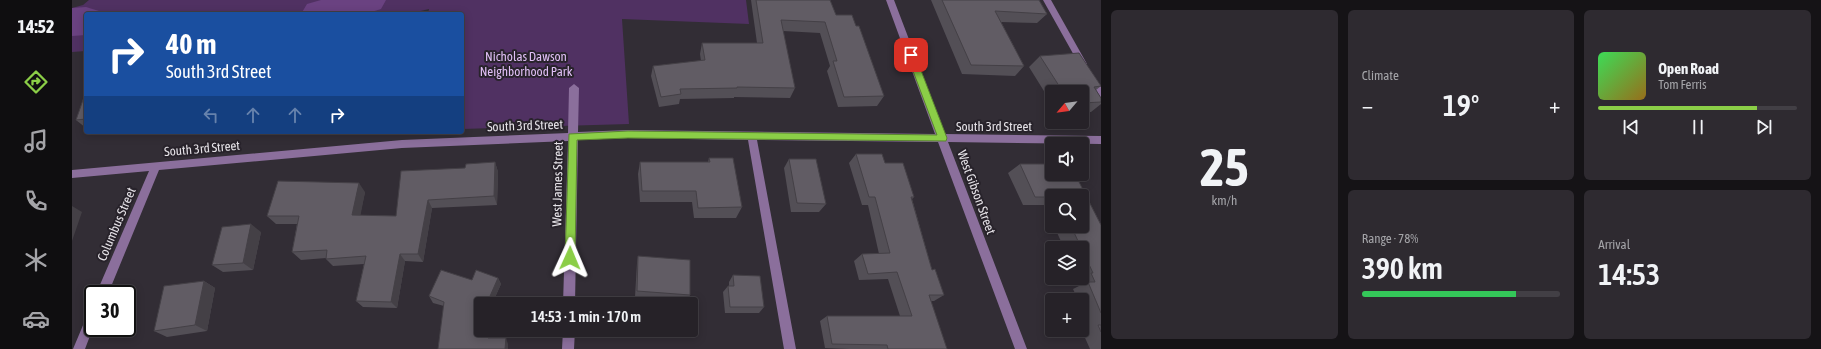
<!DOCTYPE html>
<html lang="en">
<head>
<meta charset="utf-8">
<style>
	:root { --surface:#262228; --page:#2e2a30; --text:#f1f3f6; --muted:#a4a4a8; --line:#423f45; --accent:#8bce47 }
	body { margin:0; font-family:"Asap Condensed",sans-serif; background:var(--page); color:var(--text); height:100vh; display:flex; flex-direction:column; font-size:15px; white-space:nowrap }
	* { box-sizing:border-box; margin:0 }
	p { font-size:13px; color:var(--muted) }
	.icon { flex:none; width:22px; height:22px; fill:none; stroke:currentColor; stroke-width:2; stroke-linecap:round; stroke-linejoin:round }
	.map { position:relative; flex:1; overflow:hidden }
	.panel { display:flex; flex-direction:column; gap:10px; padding:10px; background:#151316; width:720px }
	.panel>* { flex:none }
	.hud { position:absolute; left:12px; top:12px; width:380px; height:122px; border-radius:4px; box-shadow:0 2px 10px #0003,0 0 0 1px var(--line); background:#1a4fa0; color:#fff; overflow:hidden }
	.needle { width:26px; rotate:241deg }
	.buttons { position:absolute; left:973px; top:85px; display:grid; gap:8px }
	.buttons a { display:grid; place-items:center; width:44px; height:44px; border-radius:4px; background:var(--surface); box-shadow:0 2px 10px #0003,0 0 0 1px var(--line); font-size:20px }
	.speed { position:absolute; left:12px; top:285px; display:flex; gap:8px; font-size:20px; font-weight:700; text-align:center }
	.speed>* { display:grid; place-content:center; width:52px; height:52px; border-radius:50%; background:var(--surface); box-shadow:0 2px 10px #0003,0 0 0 1px var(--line); line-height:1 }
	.speed .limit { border:2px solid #111; border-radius:6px; background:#fff; color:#111 }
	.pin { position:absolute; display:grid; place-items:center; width:34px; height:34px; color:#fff; margin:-17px; border-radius:8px; box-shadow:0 2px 6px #0006 }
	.me { position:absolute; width:44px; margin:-22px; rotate:1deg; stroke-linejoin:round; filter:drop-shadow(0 0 3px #0008) }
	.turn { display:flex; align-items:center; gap:14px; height:84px; padding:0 16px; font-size:18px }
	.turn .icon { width:52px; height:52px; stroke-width:2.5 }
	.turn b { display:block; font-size:28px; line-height:34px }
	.lanes { display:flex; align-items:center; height:38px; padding:0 16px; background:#0003; justify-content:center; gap:20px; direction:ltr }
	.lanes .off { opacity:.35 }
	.big { font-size:30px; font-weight:600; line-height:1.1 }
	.panel .widget { flex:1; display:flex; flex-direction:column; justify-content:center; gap:6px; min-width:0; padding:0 14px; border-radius:6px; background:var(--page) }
	.panel .dial { align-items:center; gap:0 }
	.dial b { font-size:52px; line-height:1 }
	.song { display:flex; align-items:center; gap:12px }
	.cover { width:48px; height:48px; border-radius:6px; background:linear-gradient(135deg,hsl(130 70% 55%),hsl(40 70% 35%)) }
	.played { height:4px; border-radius:2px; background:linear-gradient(90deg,var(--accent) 80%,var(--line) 80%) }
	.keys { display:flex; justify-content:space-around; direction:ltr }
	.heat { display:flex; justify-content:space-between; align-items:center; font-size:22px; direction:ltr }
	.charge { height:6px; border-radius:3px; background:linear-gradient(90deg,#34c759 78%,var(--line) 0) }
	.panel .tiles { flex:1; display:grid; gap:10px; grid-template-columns:repeat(3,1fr) }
	.widget:first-child { grid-row:span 2 }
	.trip { position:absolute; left:402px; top:297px; width:224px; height:40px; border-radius:4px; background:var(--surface); box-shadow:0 2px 10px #0003,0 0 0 1px var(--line); font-weight:600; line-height:40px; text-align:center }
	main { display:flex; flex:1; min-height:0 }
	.dock { display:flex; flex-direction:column; width:72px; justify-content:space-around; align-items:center; background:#0f0e10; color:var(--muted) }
	.dock .icon { width:28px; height:28px }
	.dock .current { color:var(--accent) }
	.dock b { font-size:18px; color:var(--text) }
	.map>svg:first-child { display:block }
	.green { fill:#503162 }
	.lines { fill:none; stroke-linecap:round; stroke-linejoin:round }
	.river { fill:#6a4281; fill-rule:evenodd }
	.minor { fill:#8b6f9c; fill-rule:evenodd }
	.wall { fill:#534f56 }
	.shaded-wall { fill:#444046 }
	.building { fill:#615c64; stroke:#444046 }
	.route { fill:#8bce47; stroke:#5a862e }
	.labels { text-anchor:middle; stroke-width:4; stroke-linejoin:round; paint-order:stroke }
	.park-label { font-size:13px; fill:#e0bff5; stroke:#28232b }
	.street-label { font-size:13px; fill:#e6e3e8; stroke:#28232b }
</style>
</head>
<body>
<main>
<nav class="dock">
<b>14:52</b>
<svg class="icon current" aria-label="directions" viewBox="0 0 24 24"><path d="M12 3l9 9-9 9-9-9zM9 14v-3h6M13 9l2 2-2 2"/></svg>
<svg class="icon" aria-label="music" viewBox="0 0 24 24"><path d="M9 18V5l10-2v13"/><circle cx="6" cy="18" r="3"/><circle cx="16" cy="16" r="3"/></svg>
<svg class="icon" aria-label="phone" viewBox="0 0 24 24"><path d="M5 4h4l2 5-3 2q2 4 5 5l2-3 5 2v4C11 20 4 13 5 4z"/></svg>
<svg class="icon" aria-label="climate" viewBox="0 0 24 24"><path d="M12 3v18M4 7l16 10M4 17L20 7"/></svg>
<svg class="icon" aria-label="car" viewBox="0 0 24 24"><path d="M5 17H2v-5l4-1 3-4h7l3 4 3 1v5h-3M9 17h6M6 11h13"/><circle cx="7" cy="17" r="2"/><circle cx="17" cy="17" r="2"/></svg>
</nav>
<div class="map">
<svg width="1029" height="349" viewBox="0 0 1029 349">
	<rect width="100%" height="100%" fill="#322d35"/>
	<path class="green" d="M17,0H674L677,24L550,19L557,124L390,129V14H356L357,9L336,14H14V51L0,52V8L11,5Z"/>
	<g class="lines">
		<path class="river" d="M249,0H314L309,9L293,14H229L235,4Z
			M14,7L27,11L29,14H14V35L0,36V8Z"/>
		<path class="minor" d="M814,0H822L873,134L1029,136V144L876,142L955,349H943L866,142L685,140L724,349H712L676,140L556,138L506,140L503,304H491L496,141L330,148L87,170L36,294H24L77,171L0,178V170L330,140L496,133L497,88L502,84L507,88L506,132L556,130L863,134Z
			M971,0H979L1015,64L1014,66H1008Z
			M1019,74L1022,76L1029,87V99L1026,98L1014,78Z
			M21,309V328L13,349H1L17,311Z
			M491,330H503L502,349H490Z"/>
	</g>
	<path class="wall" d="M679,0H758L764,15L784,26L812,96L805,106L766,107L755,71L758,66L748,33L711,31L723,88L718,98L662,97V98L608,99L607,104L587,107L579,76L581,66L629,61L628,54L630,43H685Z
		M859,0H967L975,14L965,23L929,22L952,66L943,76L890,74Z
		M968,56L1029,86L1024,90L1029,98V104L1019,112H1010V92H980V104L957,67Z
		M14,119V128L4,120Z
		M784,154L813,163L842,197L840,199L860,270L872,295L862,301H859L875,349H778L753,348L748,321L755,316H828L816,279L787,280L782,261L790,254H807L796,205H790L777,163Z
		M637,158L670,207L664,218H622L620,202H568L566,174L568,162H636Z
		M717,159L754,204L747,212H719L712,168Z
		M423,162L426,172L425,205L360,208L351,262L333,261L325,308L291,307L284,301L292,264L261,266L254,259V258L229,260L220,252L225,224H204L195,216L293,192L288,215L324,216L393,168Z
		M948,164H980V174H1003L1029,225V349H1018L1010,331L1014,329V325L1015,324L1010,311V300H1006L1001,289L1007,286L1004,280L1006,279L1005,278H1010V248H992L982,226H1010V196H980V222L973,205H951L936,173Z
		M189,232L181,270L151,272L140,265Z
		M566,256L618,295L615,301L563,297L565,263Z
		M661,275L692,307L687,313H653L651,292L656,286H657V282Z
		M426,278L429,284L420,304H409L422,338L436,344V349H366L372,306L361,303L357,296L400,280Z
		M132,281L143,288L135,331L95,337L82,331Z"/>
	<path class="shaded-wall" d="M423,162L426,172L425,205L422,196Z
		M287,183L293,192L287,223L280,215Z
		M356,200L360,208L351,262L346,254Z
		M0,206L10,212L0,241Z
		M179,224L189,232L181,270L171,263Z
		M328,254L333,261L325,308L319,302Z
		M426,278L429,284L420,304H416L415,303Z
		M132,281L143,288L135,331L123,325Z
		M420,330H425L420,343L416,338Z
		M434,338L436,344V349H433Z"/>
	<path class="building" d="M684,0H758L764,15H780L784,26H787L812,96L772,97L761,61H765L753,22L709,20L723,88L665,87V88L608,89L609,94L589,97L581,66L633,60L630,43H691Z
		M870,0H967L975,14L923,11L952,66L899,65Z
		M1007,53L1029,86L1022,87L1029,98V102L1010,103V92H991L968,56Z
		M12,97H14V119L4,120Z
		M784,154H810L813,163H831L842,197H839L860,270L863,269L872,295H857L875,349H816L815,345L760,344L755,316H840L825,272L796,274L790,254L818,253L803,197H797Z
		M637,158H661L670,207L626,208L624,191H570L568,162H638Z
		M717,159H744L754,204L725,203Z
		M423,162L422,196L356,200L346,254H328L319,302L284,301L294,256L254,259L255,250L220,252L227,216H195L206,181L287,183L280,215L324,216L329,171L393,168L394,164Z
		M948,164H980V174H1003L1029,225V313L1016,282H1023L1019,273H1021L999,226H1010V196H980V197H963Z
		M179,224L171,263L140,265L150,227Z
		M566,256L618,260V295L565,291Z
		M369,270L400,280L404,270L426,278L415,303L419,304H409V330H420L416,338H434L433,349H366L372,302L357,296Z
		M661,275L688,276L692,307H658L656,286H662Z
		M132,281L123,325L82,331L92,286Z
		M1026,325H1029V332Z"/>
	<path class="route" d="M839,52L843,55L875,138L874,141L556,138L505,140L503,258L501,262L498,263L495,262L493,258L497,134L556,131L865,135L835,55Z"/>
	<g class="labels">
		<g class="park-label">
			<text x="454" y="61">Nicholas Dawson<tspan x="454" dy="15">Neighborhood Park</tspan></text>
		</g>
		<g class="street-label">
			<text transform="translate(453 125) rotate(-2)" y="5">South 3rd Street</text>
			<text x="922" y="131">South 3rd Street</text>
			<text transform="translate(130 148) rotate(-5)" y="5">South 3rd Street</text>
			<text transform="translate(485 184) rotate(-89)" y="5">West James Street</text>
			<text transform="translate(905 192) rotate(70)" y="5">West Gibson Street</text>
			<text transform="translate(44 224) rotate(-67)" y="5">Columbus Street</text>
		</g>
	</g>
</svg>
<div class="buttons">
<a><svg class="needle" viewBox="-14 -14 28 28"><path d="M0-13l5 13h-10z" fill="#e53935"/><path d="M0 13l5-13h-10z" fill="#a4a4a8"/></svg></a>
<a><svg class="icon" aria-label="sound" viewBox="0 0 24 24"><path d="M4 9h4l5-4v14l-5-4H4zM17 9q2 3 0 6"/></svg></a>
<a><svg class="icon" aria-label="search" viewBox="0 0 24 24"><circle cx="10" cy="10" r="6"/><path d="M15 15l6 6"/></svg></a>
<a><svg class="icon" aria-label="layers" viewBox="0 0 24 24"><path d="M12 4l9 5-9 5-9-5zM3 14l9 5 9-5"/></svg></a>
<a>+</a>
</div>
<div class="speed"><div class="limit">30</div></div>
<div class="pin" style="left:839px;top:55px;background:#d93025"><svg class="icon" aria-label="arrive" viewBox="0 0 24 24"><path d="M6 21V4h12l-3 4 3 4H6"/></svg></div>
<svg class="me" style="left:498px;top:258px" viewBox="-20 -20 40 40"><path d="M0-17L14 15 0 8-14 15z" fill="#8bce47" stroke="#fff" stroke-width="4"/></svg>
<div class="trip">14:53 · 1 min · 170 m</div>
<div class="hud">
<div class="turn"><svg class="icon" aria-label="right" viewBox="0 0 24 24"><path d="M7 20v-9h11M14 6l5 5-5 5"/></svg><div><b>40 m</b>South 3rd Street</div></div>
<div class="lanes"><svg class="icon off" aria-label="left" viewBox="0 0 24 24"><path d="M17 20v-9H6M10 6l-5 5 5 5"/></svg><svg class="icon off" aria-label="ahead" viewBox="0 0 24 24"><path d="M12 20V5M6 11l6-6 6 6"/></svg><svg class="icon off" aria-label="ahead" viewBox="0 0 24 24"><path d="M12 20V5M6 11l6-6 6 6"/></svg><svg class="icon" aria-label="right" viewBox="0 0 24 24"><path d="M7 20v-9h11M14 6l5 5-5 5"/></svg></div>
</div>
</div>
<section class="panel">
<div class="tiles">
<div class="widget dial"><b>25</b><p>km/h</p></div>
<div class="widget"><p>Climate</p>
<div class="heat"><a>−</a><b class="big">19°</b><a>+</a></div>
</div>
<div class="widget">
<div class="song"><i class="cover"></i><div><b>Open Road</b><p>Tom Ferris</p></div></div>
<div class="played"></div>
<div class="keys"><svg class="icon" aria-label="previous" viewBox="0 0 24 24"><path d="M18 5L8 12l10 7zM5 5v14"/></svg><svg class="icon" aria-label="pause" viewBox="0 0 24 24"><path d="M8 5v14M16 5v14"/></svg><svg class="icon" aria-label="next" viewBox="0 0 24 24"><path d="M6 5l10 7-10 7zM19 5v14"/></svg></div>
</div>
<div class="widget"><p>Range · 78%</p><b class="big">390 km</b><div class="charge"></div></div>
<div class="widget"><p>Arrival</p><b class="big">14:53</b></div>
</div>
</section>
</main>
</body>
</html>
